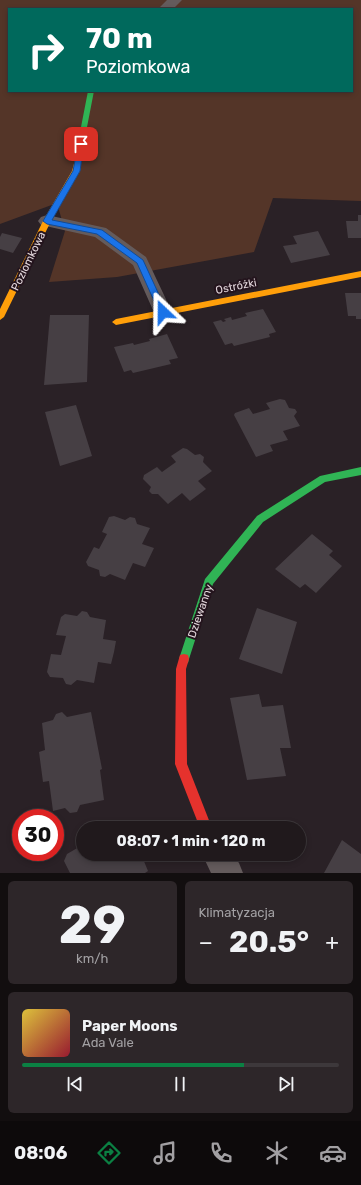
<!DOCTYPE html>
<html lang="pl">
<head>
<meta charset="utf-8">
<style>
	:root { --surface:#20191c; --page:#2d2629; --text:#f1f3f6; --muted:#a2a0a3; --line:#3d383b; --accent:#0b8043 }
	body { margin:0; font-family:Rubik,sans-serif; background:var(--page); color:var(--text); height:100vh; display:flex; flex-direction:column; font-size:15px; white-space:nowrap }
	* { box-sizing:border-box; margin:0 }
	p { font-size:13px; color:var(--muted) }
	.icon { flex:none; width:22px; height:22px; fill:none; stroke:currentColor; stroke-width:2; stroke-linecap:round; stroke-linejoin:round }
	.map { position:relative; height:873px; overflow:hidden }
	.sheet { display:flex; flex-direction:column; gap:8px; padding:8px; background:#120e0f; flex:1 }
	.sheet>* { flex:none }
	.top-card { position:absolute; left:8px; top:8px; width:345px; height:84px; border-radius:0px; box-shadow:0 2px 6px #0003,0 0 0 1px var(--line); background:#00695c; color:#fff; overflow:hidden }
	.speed { position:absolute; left:12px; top:809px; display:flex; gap:8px; font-size:20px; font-weight:700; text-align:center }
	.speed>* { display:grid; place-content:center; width:52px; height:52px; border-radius:50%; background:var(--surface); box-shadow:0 2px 6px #0003,0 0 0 1px var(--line); line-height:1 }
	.speed .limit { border:6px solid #d22; background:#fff; color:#111 }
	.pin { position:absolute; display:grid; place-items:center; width:34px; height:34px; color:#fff; margin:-17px; border-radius:8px; box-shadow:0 2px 6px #0006 }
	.me { position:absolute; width:44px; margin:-22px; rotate:337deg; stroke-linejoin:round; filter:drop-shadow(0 0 3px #0008) }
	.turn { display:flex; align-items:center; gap:14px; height:84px; padding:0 12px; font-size:18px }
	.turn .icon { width:52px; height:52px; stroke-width:2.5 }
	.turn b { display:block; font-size:28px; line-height:34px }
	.big { font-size:30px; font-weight:700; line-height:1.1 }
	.sheet .tile { flex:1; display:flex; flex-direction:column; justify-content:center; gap:6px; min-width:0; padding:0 14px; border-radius:6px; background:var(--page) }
	.sheet .dial { align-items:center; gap:0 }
	.dial b { font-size:52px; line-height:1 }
	.song { display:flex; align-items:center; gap:12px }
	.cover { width:48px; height:48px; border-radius:6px; background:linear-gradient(135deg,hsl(50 70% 55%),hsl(350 70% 35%)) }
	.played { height:4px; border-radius:2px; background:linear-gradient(90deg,var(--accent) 70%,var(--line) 70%) }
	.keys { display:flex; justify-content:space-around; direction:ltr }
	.heat { display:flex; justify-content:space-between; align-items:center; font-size:22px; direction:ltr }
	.sheet .tiles { flex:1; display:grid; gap:8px; grid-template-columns:1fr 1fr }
	.tile:last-child { grid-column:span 2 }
	.trip { position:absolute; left:76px; top:821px; width:230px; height:40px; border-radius:20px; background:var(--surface); box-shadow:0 2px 6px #0003,0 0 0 1px var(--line); font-weight:700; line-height:40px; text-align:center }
	.menu { display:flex; height:64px; justify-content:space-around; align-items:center; background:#0d0a0b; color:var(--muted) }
	.menu .icon { width:28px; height:28px }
	.menu .on { color:var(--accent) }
	.menu b { font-size:18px; color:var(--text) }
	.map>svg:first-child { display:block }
	.green { fill:#543528; fill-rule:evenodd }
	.building { fill:#463f44 }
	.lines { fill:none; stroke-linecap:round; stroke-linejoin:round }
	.street { fill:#645b5c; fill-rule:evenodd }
	.fast { fill:#30b455; fill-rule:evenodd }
	.slow { fill:#ff9f0a; fill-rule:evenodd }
	.jam { fill:#e5322d; fill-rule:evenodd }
	.route { fill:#1a73e8; stroke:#114b97 }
	.labels { text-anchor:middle; stroke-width:4; stroke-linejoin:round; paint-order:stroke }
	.street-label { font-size:11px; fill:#e5d9de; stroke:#24141d }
</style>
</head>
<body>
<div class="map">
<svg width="361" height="873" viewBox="0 0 361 873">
	<rect width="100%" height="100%" fill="#2a2126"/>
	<path class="green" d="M0,0H361V201L273,198L254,252L117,277L49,282L65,231L57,203L0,224ZM9,9H352V91H9Z"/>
	<path class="building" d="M358,215H361V238H348L346,221H358Z
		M318,231L330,255L291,263L283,246L297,244L293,236Z
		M2,233L22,238L13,253L0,249V237Z
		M345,293H361V319H356V316H348Z
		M263,309L276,332L269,334L270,337L234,346L232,343L225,345L213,322L221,320L223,322L226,321L224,319L231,317L232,320L247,316L245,313Z
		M50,315H89L87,382L44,385Z
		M167,334L178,358L169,360L171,364L133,373L131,370L124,372L114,347L133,343L134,345L150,341L149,339Z
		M280,399L285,400L289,408L295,409L297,412L294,416L300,426L283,431L288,440L270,445L273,451L256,457L234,415L235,413L249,408L253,414L270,409L266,403Z
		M76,405L92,456L60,466L45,412Z
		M183,448L187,449L195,455L200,454L204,457L203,462L212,471L198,481L206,489L190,501L182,493L168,504L158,494H152L149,491L151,487L143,479L144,475L157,467L162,472L176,462L171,456Z
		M114,516L125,520L130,517L135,518L137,524L150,528L142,544L154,548L145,567L133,563L125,580L110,574L105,577L100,576L99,570L88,566L86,562L94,547L99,549L107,534L102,532L109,517Z
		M312,534L333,551L329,555L342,566L316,593L305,584L300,588L275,569Z
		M257,608L297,622L282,674L239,659Z
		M82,611L87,612L90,617L106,620L103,639L116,641L114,652L111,664L98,662L94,683L77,680L71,685L66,684L63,678L50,677L47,672L51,654L61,655L66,636L56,635L61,617L65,614L77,616Z
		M259,694L262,707L283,705L291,748H280L286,776L247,780L230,698Z
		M62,712L67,717L91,712L102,769L100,770L104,800L80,805L77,812L70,813L65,808L53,811L49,781L43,782L39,752L45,750L42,723L53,720L56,714Z
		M83,837V854H141L148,871L145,873H70L64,861L67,854L79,847Z
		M342,840L361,854V873H324Z"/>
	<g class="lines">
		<path class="street" d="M167,0H182L173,9H158Z
			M47,215L106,228L146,257L172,312L170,317L163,319L156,317L133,265L95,237L41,225L38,221L41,217Z
			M202,854H232L239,863L243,873H211Z"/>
		<path class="fast" d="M88,91H94L81,158L78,160L75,158Z
			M361,467V475L325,482L263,522L213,584L189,659L188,663L184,664L180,663L179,659L205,579L257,516L320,476Z"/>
		<path class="slow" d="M76,156H78L81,158L80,171L51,221L4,317L0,320V309L43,221L72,171Z
			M361,271V277L116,325L112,322L116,319Z"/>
		<path class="jam" d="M184,654L188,655L189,659L186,669L187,764L212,828H200L175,764L176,669L180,655Z"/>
	</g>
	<path class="route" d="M81,142L84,144L80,171L52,220L102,230L143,260L167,312L166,314H160L159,312L137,263L97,234L47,224L43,221L73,171L78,144Z"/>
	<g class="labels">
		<g class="street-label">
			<text transform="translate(28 261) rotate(-64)" y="4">Poziomkowa</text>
			<text transform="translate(236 286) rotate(-11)" y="4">Ostróżki</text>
			<text transform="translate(200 611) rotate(-71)" y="4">Dziewanny</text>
		</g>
	</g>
</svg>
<div class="speed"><div class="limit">30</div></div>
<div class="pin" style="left:81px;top:144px;background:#d93025"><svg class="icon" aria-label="arrive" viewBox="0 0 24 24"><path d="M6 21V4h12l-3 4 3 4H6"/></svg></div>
<svg class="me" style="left:163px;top:312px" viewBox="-20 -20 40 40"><path d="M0-17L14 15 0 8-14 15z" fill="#1a73e8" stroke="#fff" stroke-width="4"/></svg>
<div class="trip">08:07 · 1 min · 120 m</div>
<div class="top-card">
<div class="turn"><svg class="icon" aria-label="right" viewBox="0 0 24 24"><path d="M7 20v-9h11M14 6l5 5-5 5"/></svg><div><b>70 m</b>Poziomkowa</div></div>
</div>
</div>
<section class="sheet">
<div class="tiles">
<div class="tile dial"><b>29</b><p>km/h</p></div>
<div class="tile"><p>Klimatyzacja</p>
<div class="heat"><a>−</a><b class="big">20.5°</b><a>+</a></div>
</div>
<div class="tile">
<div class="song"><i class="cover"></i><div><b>Paper Moons</b><p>Ada Vale</p></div></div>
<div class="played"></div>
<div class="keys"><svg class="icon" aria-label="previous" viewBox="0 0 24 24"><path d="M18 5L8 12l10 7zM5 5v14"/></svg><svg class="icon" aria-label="pause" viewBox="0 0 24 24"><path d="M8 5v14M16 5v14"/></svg><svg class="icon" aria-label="next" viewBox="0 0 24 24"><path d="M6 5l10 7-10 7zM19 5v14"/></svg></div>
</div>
</div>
</section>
<nav class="menu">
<b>08:06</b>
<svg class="icon on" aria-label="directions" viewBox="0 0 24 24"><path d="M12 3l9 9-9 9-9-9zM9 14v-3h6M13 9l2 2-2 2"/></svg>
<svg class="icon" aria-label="music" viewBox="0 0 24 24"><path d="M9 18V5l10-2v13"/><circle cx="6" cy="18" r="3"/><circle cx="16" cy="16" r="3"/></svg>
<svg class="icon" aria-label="phone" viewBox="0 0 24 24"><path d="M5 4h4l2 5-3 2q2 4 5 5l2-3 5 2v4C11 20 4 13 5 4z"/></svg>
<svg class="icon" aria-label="climate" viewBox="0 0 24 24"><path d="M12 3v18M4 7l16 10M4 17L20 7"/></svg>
<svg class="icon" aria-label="car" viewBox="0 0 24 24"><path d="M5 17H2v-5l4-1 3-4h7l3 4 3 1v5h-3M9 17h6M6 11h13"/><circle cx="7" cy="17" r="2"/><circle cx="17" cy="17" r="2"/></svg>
</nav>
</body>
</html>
